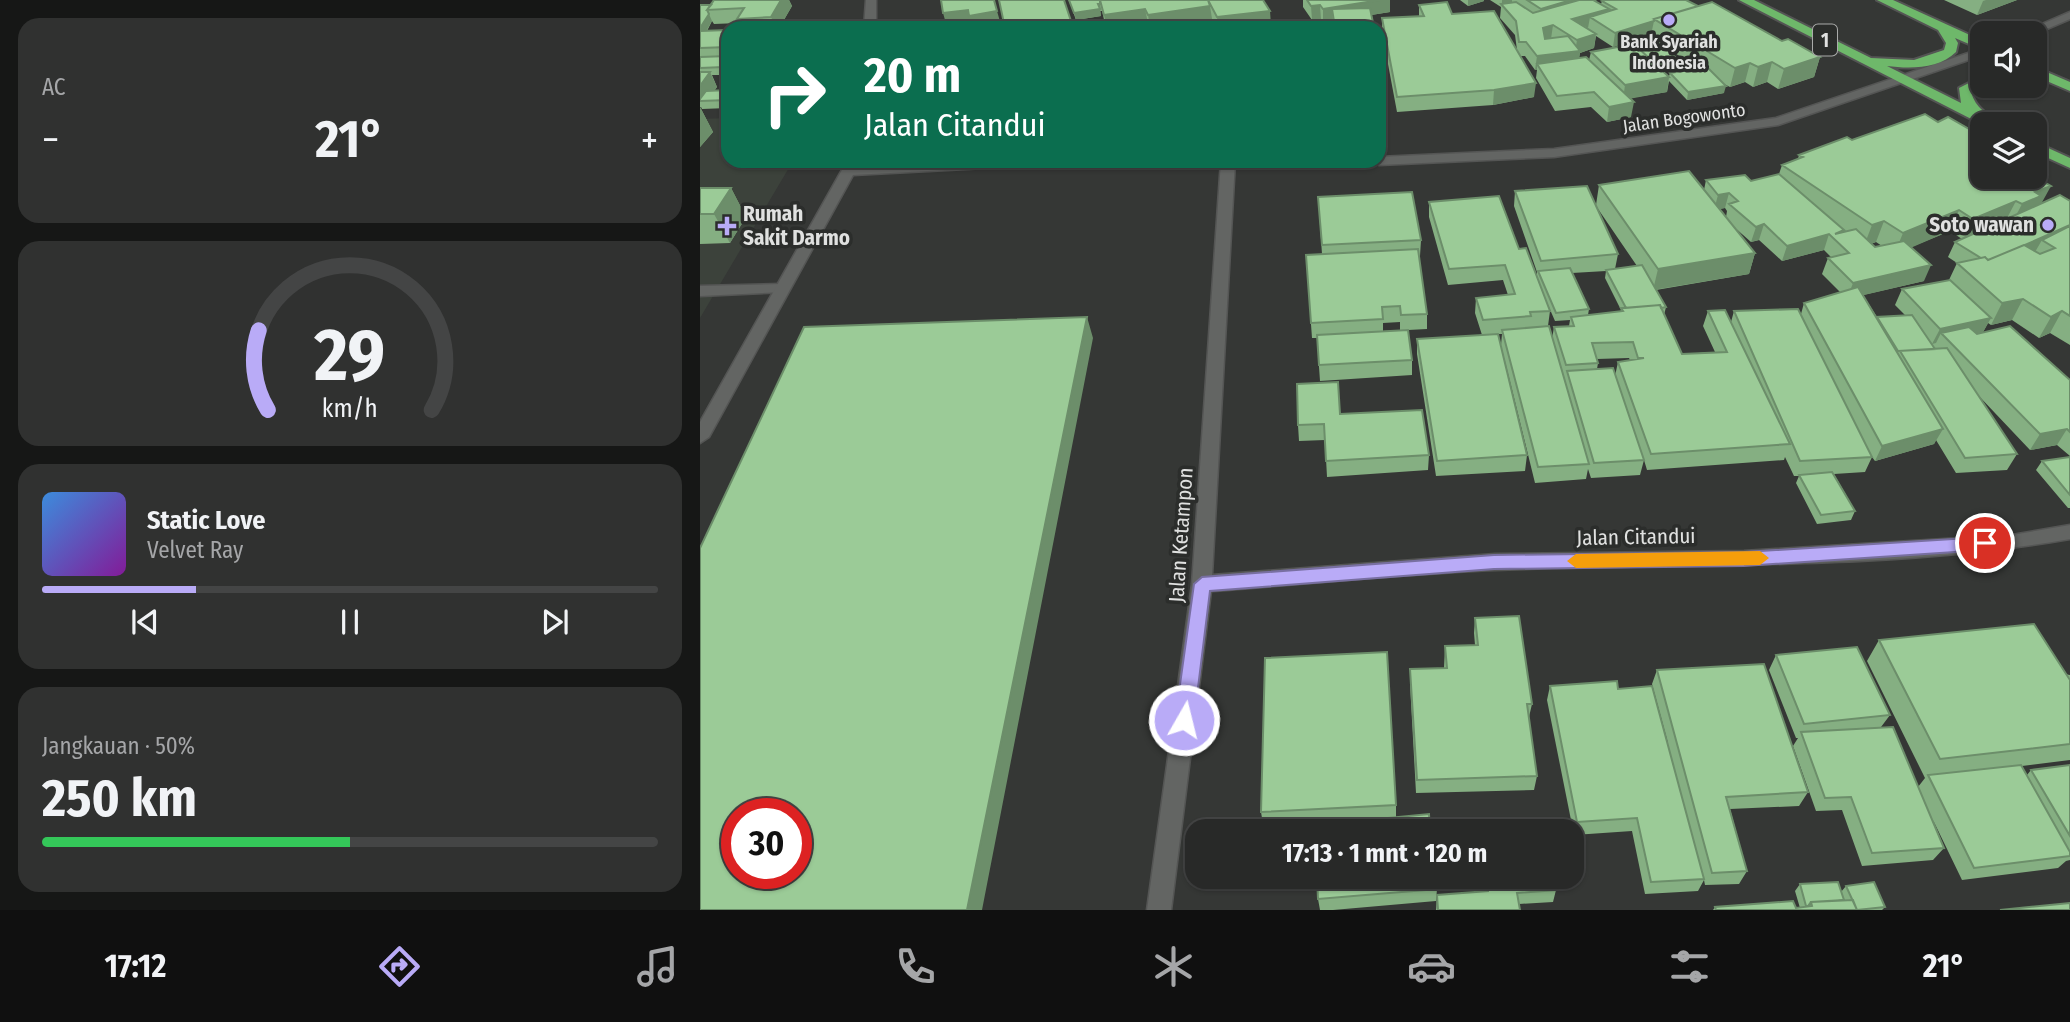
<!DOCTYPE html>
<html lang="id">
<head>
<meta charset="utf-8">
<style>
	:root { --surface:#282928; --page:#303130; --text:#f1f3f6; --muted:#a5a6a8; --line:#444545; --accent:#b9abf7 }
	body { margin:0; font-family:"Fira Sans Condensed",sans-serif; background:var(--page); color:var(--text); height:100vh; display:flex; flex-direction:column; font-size:26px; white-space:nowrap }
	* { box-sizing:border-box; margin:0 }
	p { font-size:23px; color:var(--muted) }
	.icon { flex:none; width:38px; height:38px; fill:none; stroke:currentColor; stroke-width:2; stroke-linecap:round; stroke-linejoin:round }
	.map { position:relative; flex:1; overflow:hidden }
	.side { display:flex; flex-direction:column; gap:18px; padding:18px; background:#161716; width:700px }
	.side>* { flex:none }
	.guide { position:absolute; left:21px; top:21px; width:665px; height:147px; border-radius:21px; box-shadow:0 2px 5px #0004,0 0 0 2px var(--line); background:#0b6e4f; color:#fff; overflow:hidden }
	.tools { position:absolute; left:1270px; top:21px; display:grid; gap:14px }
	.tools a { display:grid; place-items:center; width:77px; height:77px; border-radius:14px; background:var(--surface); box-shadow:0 2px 5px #0004,0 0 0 2px var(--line); font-size:35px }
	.speed { position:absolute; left:21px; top:798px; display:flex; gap:14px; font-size:35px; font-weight:700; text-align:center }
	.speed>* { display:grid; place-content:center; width:91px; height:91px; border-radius:50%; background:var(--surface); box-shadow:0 2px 5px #0004,0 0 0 2px var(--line); line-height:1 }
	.speed .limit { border:10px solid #d22; background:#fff; color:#111 }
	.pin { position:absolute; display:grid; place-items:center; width:60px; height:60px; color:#fff; margin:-30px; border:4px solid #fff; border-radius:50%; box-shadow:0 2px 7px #0007 }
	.me { position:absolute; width:77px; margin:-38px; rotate:8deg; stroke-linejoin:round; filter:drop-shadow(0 0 5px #0008) }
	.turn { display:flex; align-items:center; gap:24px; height:147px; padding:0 28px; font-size:32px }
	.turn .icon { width:91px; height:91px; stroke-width:2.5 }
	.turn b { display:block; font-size:49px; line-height:60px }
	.big { font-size:52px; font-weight:700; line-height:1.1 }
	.side .tile { flex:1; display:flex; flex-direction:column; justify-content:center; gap:10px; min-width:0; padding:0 24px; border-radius:21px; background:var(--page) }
	.side .dial { align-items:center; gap:0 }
	.dial svg { height:182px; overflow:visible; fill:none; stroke:var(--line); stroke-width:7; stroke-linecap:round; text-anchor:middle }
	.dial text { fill:var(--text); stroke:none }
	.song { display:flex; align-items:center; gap:21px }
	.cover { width:84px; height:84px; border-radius:10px; background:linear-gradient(135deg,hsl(210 70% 55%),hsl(290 70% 35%)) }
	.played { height:7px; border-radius:4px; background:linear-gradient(90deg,var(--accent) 25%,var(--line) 25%) }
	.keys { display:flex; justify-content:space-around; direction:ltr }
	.heat { display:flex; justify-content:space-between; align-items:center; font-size:38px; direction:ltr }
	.charge { height:10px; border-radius:5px; background:linear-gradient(90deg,#34c759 50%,var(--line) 0) }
	.trip { position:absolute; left:485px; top:819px; width:399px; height:70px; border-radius:21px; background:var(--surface); box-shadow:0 2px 5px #0004,0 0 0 2px var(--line); font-weight:700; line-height:70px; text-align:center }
	.tab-bar { display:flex; height:112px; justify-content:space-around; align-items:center; background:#101010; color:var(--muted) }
	.tab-bar .icon { width:49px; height:49px }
	.tab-bar .on { color:var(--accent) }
	.tab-bar b { font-size:32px; color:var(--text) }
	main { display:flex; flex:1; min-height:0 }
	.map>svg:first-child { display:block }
	.built { fill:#3c423b }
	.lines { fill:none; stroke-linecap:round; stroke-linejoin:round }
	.service-casing { stroke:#545554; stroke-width:3 }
	.minor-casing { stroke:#545554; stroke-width:3 }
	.trunk-casing { stroke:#545554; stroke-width:4 }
	.service { fill:#636563; fill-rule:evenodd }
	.minor { fill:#636563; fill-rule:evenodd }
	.trunk { fill:#6eb86a; fill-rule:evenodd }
	.wall { fill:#85af82; fill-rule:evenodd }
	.shaded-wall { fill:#6c8e6a }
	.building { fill:#9bcb97; stroke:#6c8e6a; stroke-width:2; fill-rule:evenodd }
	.route { fill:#b9abf7; stroke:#786fa1; stroke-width:2 }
	.slow { fill:#f59e0b }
	.poi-dot { fill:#b9abf7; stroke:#2b2d2b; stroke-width:2.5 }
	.labels { text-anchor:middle; stroke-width:7; stroke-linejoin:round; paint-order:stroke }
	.far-poi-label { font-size:18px; font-weight:bold; fill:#e0e1e0; stroke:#2b2d2b }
	.far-street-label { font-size:18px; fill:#e0e1e0; stroke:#2b2d2b }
	.shield { fill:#2b2d2b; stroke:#aaabaa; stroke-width:2 }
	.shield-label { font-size:19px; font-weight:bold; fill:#e0e1e0 }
	.poi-label { font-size:21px; font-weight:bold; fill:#e0e1e0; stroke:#2b2d2b; text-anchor:start }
	.street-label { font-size:21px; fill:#e0e1e0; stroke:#2b2d2b }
</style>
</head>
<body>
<main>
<section class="side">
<div class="tile"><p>AC</p>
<div class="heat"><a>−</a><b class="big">21°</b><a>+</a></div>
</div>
<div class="tile dial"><svg viewBox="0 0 100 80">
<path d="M14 69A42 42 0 1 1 86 69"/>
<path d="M14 69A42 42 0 0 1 10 34" stroke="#b9abf7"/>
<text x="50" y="56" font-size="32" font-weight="700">29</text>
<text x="50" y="72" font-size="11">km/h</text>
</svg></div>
<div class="tile">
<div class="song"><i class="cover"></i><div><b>Static Love</b><p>Velvet Ray</p></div></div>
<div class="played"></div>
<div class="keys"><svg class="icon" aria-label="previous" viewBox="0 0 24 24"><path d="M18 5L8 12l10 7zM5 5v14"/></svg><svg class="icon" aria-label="pause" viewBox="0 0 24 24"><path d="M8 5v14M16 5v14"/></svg><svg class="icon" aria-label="next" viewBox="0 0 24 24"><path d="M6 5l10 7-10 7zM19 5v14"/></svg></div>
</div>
<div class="tile"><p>Jangkauan · 50%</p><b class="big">250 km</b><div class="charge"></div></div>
</section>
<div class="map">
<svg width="1370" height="910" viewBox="0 0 1370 910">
	<rect width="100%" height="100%" fill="#353735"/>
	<path class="built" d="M28,118V161H93L0,318V119Z"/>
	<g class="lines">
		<defs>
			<path id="service" d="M81,284L86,286L89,289L86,292L0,296V286Z"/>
			<path id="minor" d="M166,0H176V28H164Z
				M1370,12V19L1335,34L1321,33Z
				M1283,48V55L1078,125L854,157L679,165L672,161L666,165H615L608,161H679V157L854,149L1076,118Z
				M147,161H161L157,167L268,161H351L344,165L153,175L9,437L0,443V422Z
				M521,161H535L512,575L795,554L1044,551L1312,535L1370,525V539C1181,572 986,562 795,570C701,574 605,584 511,591L471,910H447L492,584Z"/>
			<path id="trunk" d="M1039,0H1054L1171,58L1214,60L1244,50L1246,43L1238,30L1177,0H1193L1283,41V50L1255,38L1258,43L1256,52C1239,69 1210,69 1187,66L1261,103L1259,88L1283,76V86L1271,92C1276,109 1287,113 1299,124L1283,125Z
				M1335,67L1370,82V91L1335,76Z
				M1335,142L1370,158V168L1335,152Z"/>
		</defs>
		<use href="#service" class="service-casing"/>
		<use href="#minor" class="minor-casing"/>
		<use href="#trunk" class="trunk-casing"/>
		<use href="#service" class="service"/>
		<use href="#minor" class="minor"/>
		<use href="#trunk" class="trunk"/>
	</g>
	<path class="wall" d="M14,0H89L92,6L81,25L82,28H32L41,27L39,23L14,24L12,21L7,31H22L28,28V83L25,75H12L17,87L14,91L28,90V108L2,109L1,107H0L13,132L0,147V5H11Z
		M369,0H563L571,25L548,28H550H517L512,19L513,25L491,28H406L402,11H400L401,16L376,20Z
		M603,0H690V12L671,15L674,28H634L633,21L623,22L621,19L612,20L603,7Z
		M760,0H784V1L768,6Z
		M790,0H897L895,1L901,4L902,1L1082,41L1120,57L1114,77L1078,89L1067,82L1053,87L1045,82L1030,87L1024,84V93L987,100L969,81L967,92L930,98L931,117L907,122L891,107L855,111L836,78L837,70H835L825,56H820L834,97L793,105L697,112L682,32V18L719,16V5L752,14L817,50L815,35L800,18L801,7ZM951,35V38L933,41ZM896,36L913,47L931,41V45L891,52L889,60L879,58L880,53L894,48ZM965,47L999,68L970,73L969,76L959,68L974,66L976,58Z
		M1244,0H1317L1277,15Z
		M372,24L373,28H305Z
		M679,55L680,63V77H679Z
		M679,78L685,111V126L679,127Z
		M1152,140L1341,203L1370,201V345L1350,333L1339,338L1312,320L1291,325L1288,323L1283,332L1370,380V456L1357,445L1330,450L1277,394L1317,454L1307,470L1256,473L1236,440L1234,444L1175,461L1172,457L1165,472L1134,474L1155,511L1151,520L1117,524L1096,483L1099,476H1094L1085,457L1084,460L947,470L944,460L940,475L891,478L888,469L886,479L835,483L804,357L827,455L825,471L736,476L717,354V339L782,335L775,313L776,298L808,295L803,280L748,285L729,217V202L819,249L837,276V272L814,206L815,191L896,205L899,185L1004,190L1006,180L1051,181L1079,174L1082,165L1098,159L1099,155ZM896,206L937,266L915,269L918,254ZM1025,208L1027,211L1026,217L1019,209ZM1034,227L1051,242L1059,240L1082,261L1124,250L1131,257L1128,258L1122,274L1140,292L1104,303L1101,314L1034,311L1031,322L1008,311L1003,326L1015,352L982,354L964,315L966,307L956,290L1049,274L1055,253ZM1250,231L1262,239L1255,242L1248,257L1257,263L1249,280L1202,289L1195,305L1205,315L1177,317L1163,295L1224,281L1211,247ZM1176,242L1182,246L1175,247L1171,244ZM906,271L905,278L921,310L920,312L888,315L889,309L872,273ZM848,305L855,321L870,320L869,326L854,327L852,339L848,326L850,311ZM798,334H802L801,345ZM929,358L930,360L918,362L915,376L897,369L898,363L897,359Z
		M0,188H31L46,217L30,243L0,244Z
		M618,197L721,240L720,256H719L727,314V329L708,330L712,360V375L620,381L617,338H612L606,255L622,254ZM700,322V330L683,331V323Z
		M640,414L729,455L728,470L627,477L625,440L599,441L598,425Z
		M1370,457V508H1368L1336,470L1342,461Z
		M775,618L832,704L829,717L837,776L834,790L716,793L710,684V669L744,668L745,646L775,645L774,633Z
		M1179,640L1370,675V760L1322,766L1327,775L1331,770L1370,765V860L1366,861L1358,868L1262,880L1233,820L1244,848L1233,860L1162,866L1142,810L1116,811L1093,746L1098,738H1096L1069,670L1076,655L1190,715L1181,727L1218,787L1225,778L1167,661Z
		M957,670L1108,792L1099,806L1030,809L1047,871L1039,884L1005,885L1004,880L998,891L945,894L932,831L874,835L847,700L850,686L918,689L968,743L952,684Z
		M696,805V817L615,827L564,830L561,812Z
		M783,877H854L856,890L853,902L819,904L820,910H736L737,895L785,892Z
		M1100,884L1141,892L1146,886L1185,907L1182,910H1013L1015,907L1100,908L1095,891Z
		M737,889L736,901L633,910H620L618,899Z"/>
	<path class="shaded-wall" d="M81,0H89L92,6L81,25L82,28H76L71,17Z
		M680,0H690V12L634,21L632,9L633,21L623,22V9Z
		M768,0H784V1L768,6Z
		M802,0H812V5H802Z
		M871,0H897L877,6L840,23L841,9Z
		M1286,0H1317L1277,15L1283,1Z
		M398,4H400L401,16L376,20L374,13Z
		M620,5L621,19L612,20L611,6Z
		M510,6L513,25L491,28H450L448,15Z
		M445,9L449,28H407L404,15Z
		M909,9L907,23L890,17L888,28L872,19Z
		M268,10L297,11L301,25L285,28H273L272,24L247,27L243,13Z
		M570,11L571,25L545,28H518L517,17Z
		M9,14L12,21L1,40L0,37V28Z
		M954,21L951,35L913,47L915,33Z
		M853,25L851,39L842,42L843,28Z
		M896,34L894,48L880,53L878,65L837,64V70H835L837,56L875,52L877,40Z
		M1120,57L1114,77L1078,89L1084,69Z
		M976,58L974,66L949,69L951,62Z
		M28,60V74L27,75L24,67Z
		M1072,62L1067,82L1053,87L1058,67Z
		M1050,63L1045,82L1030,87L1035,68Z
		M10,72L17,87L7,101H0V86Z
		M969,77L967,92L923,100L925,85Z
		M836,83L834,97L793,105L794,90Z
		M1026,86L1024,93L987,100L988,92Z
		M934,102L931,117L907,122L909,107Z
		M0,107L13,132L0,147Z
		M1351,186L1340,206L1311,225L1322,204L1335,192Z
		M31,188L46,217L30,243L14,214Z
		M1029,193L1025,208L1014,210L1018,195Z
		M1316,201L1305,222L1263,240L1273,219Z
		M1259,210L1250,231L1194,255L1203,233Z
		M1184,221L1176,242L1164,246L1172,225Z
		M1064,224L1059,240L1051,242L1056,227Z
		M1370,225V236L1342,240L1335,252L1288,262Z
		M1129,234L1124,250L1082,261L1087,246Z
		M1055,253L1049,274L953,290L958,269Z
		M1231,265L1224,281L1147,299L1153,283Z
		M1323,299L1312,320L1291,325L1302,303Z
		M1362,311L1350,333L1339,338L1351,317Z
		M387,317L393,338L282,910H267Z
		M1291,318L1282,334L1241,333L1236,343L1232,344L1240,329Z
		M1243,429L1234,444L1175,461L1182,446Z
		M1367,429L1357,445L1330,450L1340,434Z"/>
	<path class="building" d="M14,0H81L71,17L37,19L44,8L7,10Z
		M241,0H294L297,11L269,16L268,10L243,13Z
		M299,0H364L372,24L305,28Z
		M369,0H400V4H398L400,9L374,13Z
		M400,0H508L510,6L448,15L445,9L404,15Z
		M508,0H563L570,11L517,17Z
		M607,0H680L623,9L620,5L611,6Z
		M827,0H871L841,9Z
		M879,0H893L909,9L872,19L896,34L877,40L853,25L843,28L845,39L868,36L880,51L837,56L826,42H819L816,21L801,4L816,2L833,13Z
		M905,0H986L998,6L954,19V21L915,33L890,17L916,9L902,1Z
		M747,2L752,14L794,11L836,83L794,90L697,97L682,18L724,16L719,5Z
		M1012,2L1082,41L1088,39L1120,57L1084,69L1072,62L1058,67L1050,63L1035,68L954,19Z
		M0,5H11L7,10L9,14L0,28Z
		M670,8L674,28H635L632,9Z
		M80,24L79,28H32Z
		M284,25L285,28H262Z
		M28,30V47L0,48V31Z
		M956,38L976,58L953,62L931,41Z
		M934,44L969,77L925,85L891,52Z
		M28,56V60L24,67L0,68V57Z
		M886,57L934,102L909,107L894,92L857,96L837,64Z
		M1007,67L1026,86L988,92L970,73Z
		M0,72H10L0,86Z
		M679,78L685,111L679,112Z
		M28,90V100L0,101V99L6,91Z
		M1225,114L1238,122L1248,117L1283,137V177H1335L1351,186L1335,192L1341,196L1322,204L1316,201L1273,219L1259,210L1203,233L1184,221L1172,225L1082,165L1103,157L1099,155L1147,137L1152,140Z
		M989,171L1055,253L958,269L899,185Z
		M1079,174L1144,230L1135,234L1156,229L1175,247L1204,241L1231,265L1153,283L1128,258L1149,253L1129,234L1087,246L1064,224L1056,227L1029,204L1038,201L1029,193L1018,195L1006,180L1045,175L1051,181Z
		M887,186L918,254L841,261L815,191Z
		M0,188H31L14,214H0Z
		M712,192L721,240L622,245L618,197Z
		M1360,195L1370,201V225L1325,245H1324L1288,260L1285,257L1281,258L1255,242Z
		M799,196L819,249L826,248L850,311L830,312L831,316L783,320L776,298L815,294L805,265L749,269L729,202Z
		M1370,226V316L1362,311L1351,317L1323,299L1302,303L1257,263L1285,257L1288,260L1324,245L1340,254L1355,248L1342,240Z
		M718,249L727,314L701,315L700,306L682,307L683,319L611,323L606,255Z
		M942,265L966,307L961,308L960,305L926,308L906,270Z
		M870,268L889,309L856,313L838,271Z
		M1250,280L1291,318L1240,329L1202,289Z
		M1158,287L1243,429L1182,446L1104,303Z
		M960,305L982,354L1027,352L1008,311L1025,310L1090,444L951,454L918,362L944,358H938L933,342L892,343L898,363L866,365L854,327L874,326L871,317L923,311L921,308Z
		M1098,309L1172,457L1100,461L1034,311Z
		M1212,315L1235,349L1198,351L1177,317Z
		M387,317L267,910H0V548L104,327ZM37,814H96V873H37Z
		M849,326L889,464L838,467L802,330Z
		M1310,326L1370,380V432L1367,429L1340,434L1241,333L1269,327L1277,334Z
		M708,330L712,360L619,365L617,335Z
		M798,334L827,455L737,461L717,339Z
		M1247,348L1317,454L1265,458L1200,351Z
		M913,368L944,460L894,463L867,371Z
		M638,382L640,414L722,410L729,455L626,461L624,424L598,425L597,384Z
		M1370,457V495L1342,461Z
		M1132,472L1155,511L1121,515L1099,475Z
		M819,616L832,704H827L837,776L717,780L710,669L747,668L745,646L778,645L775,618Z
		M1334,624L1370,680V744L1240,759L1179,640Z
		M1157,647L1190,715L1104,724L1076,655Z
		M687,652L696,805L561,812L565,658Z
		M1064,664L1108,792L1026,797L1047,871L1012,873L957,670Z
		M917,681L918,689L952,686L1004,879L951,882L937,818L877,822L850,686Z
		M1193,727L1244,848L1172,853L1151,797L1125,798L1101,732Z
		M1321,765L1370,852V856L1274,868L1228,775Z
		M1370,765V836L1331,770Z
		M729,814L730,831H615V825Z
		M845,823L847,831H782L781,826Z
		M617,877H735L737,889L618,899Z
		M787,877H854L856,890L817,893L820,910H738L737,895L788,891Z
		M1138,882L1144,900L1111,902L1108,906H1106L1100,884Z
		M1174,882L1185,907L1157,910L1146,886Z
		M1153,900L1157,910H1016L1015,907L1093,901L1096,908L1112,906L1111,902Z
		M1370,903V910H1300Z"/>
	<path class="route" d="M1285,537L1293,543L1285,550L1044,566L794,569L510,591L494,720L491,726L484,729L477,726L475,720L494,584L502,577L794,555L1044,552Z"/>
	<path class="slow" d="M1060,551L1069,558L1060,565L876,568L867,561L876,554Z"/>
	<g class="poi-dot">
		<circle cx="969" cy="20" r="7"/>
		<circle cx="1348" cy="225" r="7"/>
		<path d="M23.5 215.5h7v7h7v7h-7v7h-7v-7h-7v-7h7z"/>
	</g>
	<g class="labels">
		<g class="far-poi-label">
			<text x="969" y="48">Bank Syariah<tspan x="969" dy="21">Indonesia</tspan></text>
		</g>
		<g class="far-street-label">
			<text transform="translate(984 118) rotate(-8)" y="6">Jalan Bogowonto</text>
		</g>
		<rect class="shield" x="1113" y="24.5" width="24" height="31" rx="5"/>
		<g class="shield-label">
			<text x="1125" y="47">1</text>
		</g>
		<g class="poi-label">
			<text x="43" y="221">Rumah<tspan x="43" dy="24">Sakit Darmo</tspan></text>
			<text x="1334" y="232" text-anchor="end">Soto wawan</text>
		</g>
		<g class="street-label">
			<text transform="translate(481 535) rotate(-86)" y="7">Jalan Ketampon</text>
			<text transform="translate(936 537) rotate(-1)" y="7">Jalan Citandui</text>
		</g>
	</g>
</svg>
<div class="tools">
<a><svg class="icon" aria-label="sound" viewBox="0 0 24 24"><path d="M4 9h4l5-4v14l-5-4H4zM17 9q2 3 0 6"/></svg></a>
<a><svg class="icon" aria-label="layers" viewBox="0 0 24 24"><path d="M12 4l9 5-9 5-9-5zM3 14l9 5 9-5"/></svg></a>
</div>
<div class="speed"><div class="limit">30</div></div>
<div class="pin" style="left:1285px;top:543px;background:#d93025"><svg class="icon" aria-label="arrive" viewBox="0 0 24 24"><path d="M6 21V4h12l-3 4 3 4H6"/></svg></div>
<svg class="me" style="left:484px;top:720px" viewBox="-20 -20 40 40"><circle r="17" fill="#b9abf7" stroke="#fff" stroke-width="3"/><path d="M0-11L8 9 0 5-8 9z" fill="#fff"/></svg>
<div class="trip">17:13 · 1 mnt · 120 m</div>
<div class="guide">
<div class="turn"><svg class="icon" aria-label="right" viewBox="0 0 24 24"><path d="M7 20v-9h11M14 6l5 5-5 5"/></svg><div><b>20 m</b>Jalan Citandui</div></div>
</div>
</div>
</main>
<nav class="tab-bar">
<b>17:12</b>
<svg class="icon on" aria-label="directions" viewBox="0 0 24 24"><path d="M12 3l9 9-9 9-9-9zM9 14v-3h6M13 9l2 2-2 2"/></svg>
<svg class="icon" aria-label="music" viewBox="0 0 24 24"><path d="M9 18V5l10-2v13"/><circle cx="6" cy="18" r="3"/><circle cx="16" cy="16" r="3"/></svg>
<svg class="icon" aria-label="phone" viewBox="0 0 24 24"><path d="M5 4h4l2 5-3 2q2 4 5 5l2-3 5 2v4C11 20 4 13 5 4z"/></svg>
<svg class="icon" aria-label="climate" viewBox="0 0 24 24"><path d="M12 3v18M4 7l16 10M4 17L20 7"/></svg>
<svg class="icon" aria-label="car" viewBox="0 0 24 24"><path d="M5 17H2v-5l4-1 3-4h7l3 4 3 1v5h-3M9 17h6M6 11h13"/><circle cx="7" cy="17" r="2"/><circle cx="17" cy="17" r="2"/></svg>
<svg class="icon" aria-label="filters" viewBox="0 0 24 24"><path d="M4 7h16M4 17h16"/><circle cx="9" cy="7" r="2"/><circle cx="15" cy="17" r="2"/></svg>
<b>21°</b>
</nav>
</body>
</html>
